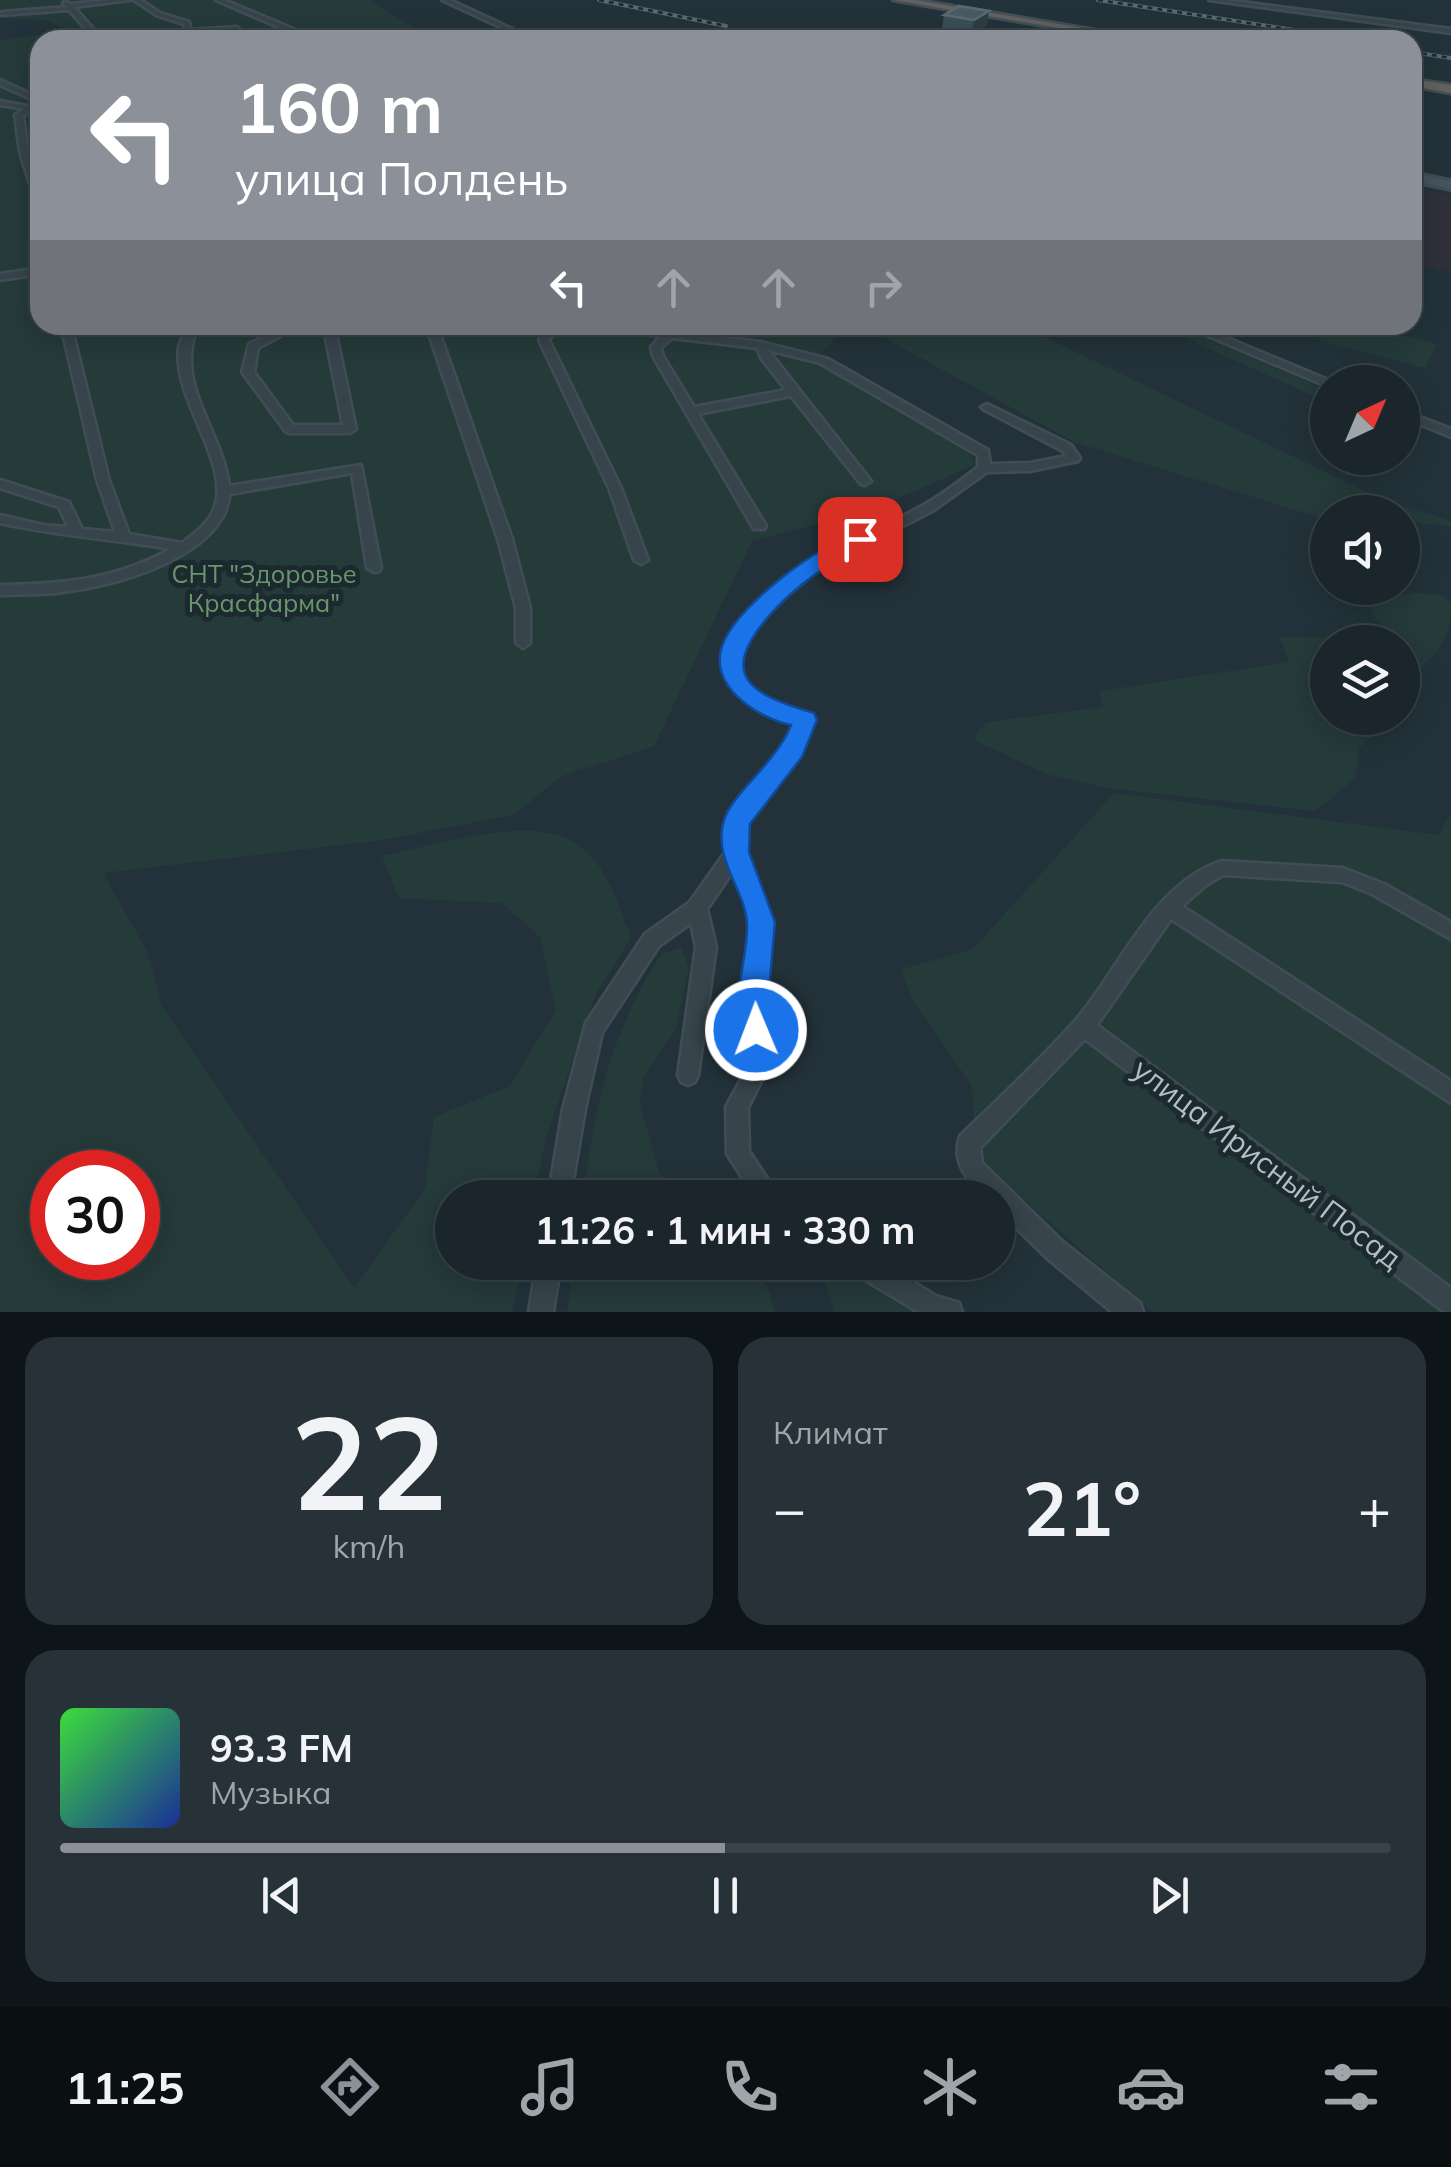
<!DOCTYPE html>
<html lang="ru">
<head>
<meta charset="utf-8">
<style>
	:root { --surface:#1a262c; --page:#273238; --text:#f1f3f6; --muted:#9fa5a9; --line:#384348; --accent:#8c9099 }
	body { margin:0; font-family:Mulish,sans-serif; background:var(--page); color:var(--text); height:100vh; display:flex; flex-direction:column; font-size:38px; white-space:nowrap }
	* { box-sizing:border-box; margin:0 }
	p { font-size:32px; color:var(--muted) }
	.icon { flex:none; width:55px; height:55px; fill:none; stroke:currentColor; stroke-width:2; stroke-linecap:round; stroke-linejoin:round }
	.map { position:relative; height:1312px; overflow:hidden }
	.drawer { display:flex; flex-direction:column; gap:25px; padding:25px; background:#0e1518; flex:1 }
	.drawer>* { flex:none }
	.banner { position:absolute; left:30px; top:30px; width:1392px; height:305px; border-radius:30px; box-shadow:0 5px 25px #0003,0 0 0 2px var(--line); background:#8c9099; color:#fff; overflow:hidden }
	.needle { width:65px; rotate:44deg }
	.tools { position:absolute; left:1310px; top:365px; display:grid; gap:20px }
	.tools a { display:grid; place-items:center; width:110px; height:110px; border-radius:50%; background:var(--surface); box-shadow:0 5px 25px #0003,0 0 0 2px var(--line); font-size:50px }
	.speed { position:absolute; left:30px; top:1150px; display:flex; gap:20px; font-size:50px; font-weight:700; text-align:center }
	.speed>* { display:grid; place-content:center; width:130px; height:130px; border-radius:50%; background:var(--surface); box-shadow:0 5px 25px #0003,0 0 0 2px var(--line); line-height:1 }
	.speed .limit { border:15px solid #d22; background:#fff; color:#111 }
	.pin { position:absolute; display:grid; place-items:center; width:85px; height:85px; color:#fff; margin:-42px; border-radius:20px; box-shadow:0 5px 15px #0006 }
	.me { position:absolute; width:110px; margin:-55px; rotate:359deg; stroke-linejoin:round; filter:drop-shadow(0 0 8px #0008) }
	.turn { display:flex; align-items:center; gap:35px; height:210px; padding:0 40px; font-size:45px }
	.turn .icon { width:130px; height:130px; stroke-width:2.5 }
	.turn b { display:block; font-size:70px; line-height:85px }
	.lanes { display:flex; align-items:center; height:95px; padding:0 40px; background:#0003; justify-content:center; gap:50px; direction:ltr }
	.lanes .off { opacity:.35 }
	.big { font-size:75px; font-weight:700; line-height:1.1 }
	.drawer .card { flex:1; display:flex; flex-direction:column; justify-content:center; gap:15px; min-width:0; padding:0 35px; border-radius:30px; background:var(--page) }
	.drawer .dial { align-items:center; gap:0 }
	.dial b { font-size:130px; line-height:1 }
	.song { display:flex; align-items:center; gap:30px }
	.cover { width:120px; height:120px; border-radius:15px; background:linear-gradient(135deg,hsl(120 70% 55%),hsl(230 70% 35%)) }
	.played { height:10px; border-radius:5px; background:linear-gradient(90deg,var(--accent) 50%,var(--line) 50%) }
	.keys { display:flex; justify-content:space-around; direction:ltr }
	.heat { display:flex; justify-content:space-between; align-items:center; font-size:55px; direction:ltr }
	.drawer .tiles { flex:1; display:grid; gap:25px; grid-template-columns:1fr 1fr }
	.card:last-child { grid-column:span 2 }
	.trip { position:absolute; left:435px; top:1180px; width:580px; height:100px; border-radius:50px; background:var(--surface); box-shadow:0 5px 25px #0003,0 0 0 2px var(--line); font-weight:700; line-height:100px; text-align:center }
	.menu { display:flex; height:160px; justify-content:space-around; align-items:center; background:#0a0f12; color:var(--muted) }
	.menu .icon { width:70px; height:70px }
	.menu .on { color:var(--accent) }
	.menu b { font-size:45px; color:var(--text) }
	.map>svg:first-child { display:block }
	.medical { fill:#2f303c }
	.green { fill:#253b39; fill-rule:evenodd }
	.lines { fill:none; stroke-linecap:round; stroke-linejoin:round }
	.minor-casing { stroke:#404d54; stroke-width:5 }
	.secondary-casing { stroke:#404d54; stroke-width:6 }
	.trunk-casing { stroke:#424f55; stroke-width:5 }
	.minor { fill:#37444b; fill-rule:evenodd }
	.secondary { fill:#45545d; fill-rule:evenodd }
	.trunk { fill:#626160; fill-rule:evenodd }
	.rail-casing { stroke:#596972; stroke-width:4 }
	.rail { stroke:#1c292f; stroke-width:2.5; stroke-dasharray:5; stroke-linecap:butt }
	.wall { fill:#3c4e56 }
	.shaded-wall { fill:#2d3d46 }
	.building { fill:#495a62; stroke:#596a72; stroke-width:2.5 }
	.route { fill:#1a73e8; stroke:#114b97; stroke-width:2.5 }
	.labels { text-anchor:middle; stroke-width:10; stroke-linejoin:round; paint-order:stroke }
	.park-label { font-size:25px; fill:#6a966b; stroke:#1c292f }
	.near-street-label { font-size:30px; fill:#b2bfc6; stroke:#1c292f }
</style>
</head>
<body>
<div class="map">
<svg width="1451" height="1312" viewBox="0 0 1451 1312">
	<rect width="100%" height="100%" fill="#23323a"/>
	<path class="medical" d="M1413,187L1451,195V272L1413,263Z"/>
	<path class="green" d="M0,0H371C393,15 416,32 442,38C458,42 475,34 490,40H40V325H829L838,334L816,361L964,445L976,464L870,511L752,541L654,746L562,776L513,815L383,840L103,873L147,951L162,1006L354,1288L425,1189L434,1117L510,1086L556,1010L540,937L501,903L399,898L382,856C438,845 547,806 590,855C611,878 621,910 631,938L596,994L546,1137L534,1197L452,1198V1262L522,1263L512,1312H0V41L67,30L47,20L0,18ZM52,1172H138V1258H52Z
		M861,325H1019L1384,500L1451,521V526L1403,522L1402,512L1315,516L1074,442Z
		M1156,325H1175L1327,390V402Z
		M1324,325H1390L1398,327L1395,333L1437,344L1425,368L1318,340Z
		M1415,593L1442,595L1451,603C1451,660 1422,653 1403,695L1402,642H1328V718H1387L1359,749L1355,778L1316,811L1108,788L1046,774L976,741L977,732L987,722L1103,707L1100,691L1289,662L1279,637L1390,638L1364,599Z
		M1114,793L1439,835L1451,813V838H1448L1451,840V1312H1152L976,1158L972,1086L911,998L902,969L973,949Z
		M681,948L689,967L676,1029L644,1076L640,1103L659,1173L691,1197H583C595,1106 610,1032 662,954Z
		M574,1263H751L770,1293L774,1312H567Z
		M818,1263H832L912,1312H835Z"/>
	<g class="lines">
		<defs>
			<path id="minor" d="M110,0H130L74,7L103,40H96L69,10L0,15L2,12L66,7L63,3L66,1L70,4Z
				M134,0H141L160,13L189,22L191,30L237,27L254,40C243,40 239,31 228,30L114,40L185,31L184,24L156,15Z
				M216,0H224L298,31L341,40L294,34Z
				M442,0H450L536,40H528Z
				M1209,0H1226L1451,29V33Z
				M1088,30L1093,31L1080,40H1073Z
				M0,80L40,98V103L0,85Z
				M0,101L38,108L23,116L28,152L40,189V206L36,203L20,152L15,115L25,109L0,105Z
				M40,268V274L0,280V274Z
				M61,325H71L109,480L129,534L182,543C193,534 204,527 211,515C238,469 171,401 179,347C181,340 185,332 188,325H198C173,386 222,428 229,486L361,465L381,568L379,571L374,572L367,568L352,473L230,494C228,501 227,510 223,516C197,563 113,586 63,592C42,595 21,594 0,595V585C63,584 114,580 171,549C114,539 56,536 0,523V515L43,525L68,527L59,507L0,488V480L69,502L82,529L115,532L97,480Z
				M224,325L634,327L667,331L672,329L677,332L761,342L828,359L988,450L990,464L1030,463L1066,456L1063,451L983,409L981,407L987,404L1071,445L1080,458L1078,461L1030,471L987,472L934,510L818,570L780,601L746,640L741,652V668L747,683L761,697L780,707L811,715L813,719L799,754L746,823L744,853L770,922L764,992L768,1067L748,1108L749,1151L780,1198H755L727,1154L726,1107L748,1066L744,992L752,922L733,871L707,909L716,947L698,1075L695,1082L688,1085L681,1082L678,1075L696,947L691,923L659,946L602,1033L585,1109L570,1198H548L563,1109L586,1023L645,934L690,902L726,851L728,821L731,816L786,747L796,723C768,716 740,706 729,678C719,654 733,634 749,616C801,558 857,542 922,506C942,495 960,481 978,467V455L820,363L768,350L871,481L865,485L861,484L791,396L698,414L766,526L764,529H754L653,356L651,347L661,336L634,333L555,332L549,340L621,488L648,560L641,564L634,560L609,488L539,340L544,332L439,331L512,539L530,608V643L523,648L516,643V608L498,539L428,331L335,329L356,429L350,433H290L286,432L242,372L249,344L279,329L229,328ZM293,329H324L343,425H293L254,372L258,348ZM672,338L757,348L761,358L786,390L694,407L663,356L661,348Z
				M1182,325H1196L1333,382L1324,385Z
				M1402,410L1451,429V437L1402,417Z
				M1221,861L1343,868L1384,884L1451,922V939L1372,894L1342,882L1223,875L1206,885L1182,906L1451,1081V1103L1171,919L1097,1025L1451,1288V1312L1443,1311L1085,1039L980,1148L982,1163L1063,1242L1140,1303L1143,1312H1112L1047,1258L998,1210V1198H985C968,1181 951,1162 960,1136C998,1099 1038,1063 1074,1022C1120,970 1150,886 1221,861Z
				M537,1262H561L553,1312H529Z
				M845,1262H880L936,1296L959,1303L962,1312H918L849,1270Z"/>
			<path id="secondary" d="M1412,173L1451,181V189L1412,181Z"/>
			<path id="trunk" d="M893,0H916L1154,40H1129Z
				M1412,79L1451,85V93L1412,86Z"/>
		</defs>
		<use href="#minor" class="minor-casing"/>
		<use href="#secondary" class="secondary-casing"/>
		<use href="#trunk" class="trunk-casing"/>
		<use href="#minor" class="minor"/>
		<use href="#secondary" class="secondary"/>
		<use href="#trunk" class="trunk"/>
		<defs>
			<path id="rail" d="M599,0L726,26
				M1098,0L1360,40
				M1345,31L1405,40
				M1412,52L1451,58"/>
		</defs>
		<use href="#rail" class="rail-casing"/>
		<use href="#rail" class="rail"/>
	</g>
	<path class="wall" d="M959,6L987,25L972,34L942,29L944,15Z"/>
	<path class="shaded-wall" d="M989,11L987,25L972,34L974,20Z"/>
	<path class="building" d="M959,6L989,11L974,20L944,15Z"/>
	<path class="route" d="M860,533L868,535V543C829,563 797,584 768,617C717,677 752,695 814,713L817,720L802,757L750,824L749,852L775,922L769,992L771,1030L767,1040L756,1044L745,1040C728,1003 748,962 747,924C745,888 712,859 724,820C733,792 777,762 791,725C755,717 705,684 724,641C741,603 820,543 860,533Z"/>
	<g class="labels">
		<g class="park-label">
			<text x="264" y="583">СНТ "Здоровье<tspan x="264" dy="29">Красфарма"</tspan></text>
		</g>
		<g class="near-street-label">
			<text transform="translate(1267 1164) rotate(37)" y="10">улица Ирисный Посад</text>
		</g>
	</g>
</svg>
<div class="tools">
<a><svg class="needle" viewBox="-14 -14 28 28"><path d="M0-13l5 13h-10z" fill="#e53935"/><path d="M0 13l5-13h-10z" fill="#9fa5a9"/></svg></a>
<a><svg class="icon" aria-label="sound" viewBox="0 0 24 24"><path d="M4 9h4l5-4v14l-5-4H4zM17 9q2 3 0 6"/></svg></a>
<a><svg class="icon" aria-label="layers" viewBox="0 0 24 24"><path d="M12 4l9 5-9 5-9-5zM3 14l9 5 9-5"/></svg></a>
</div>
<div class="speed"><div class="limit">30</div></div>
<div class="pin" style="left:860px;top:539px;background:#d93025"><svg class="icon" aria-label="arrive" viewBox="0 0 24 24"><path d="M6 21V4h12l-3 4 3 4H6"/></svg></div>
<svg class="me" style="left:756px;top:1030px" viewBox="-20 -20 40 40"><circle r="17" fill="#1a73e8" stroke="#fff" stroke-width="3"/><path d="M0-11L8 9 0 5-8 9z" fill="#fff"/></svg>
<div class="trip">11:26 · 1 мин · 330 m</div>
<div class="banner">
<div class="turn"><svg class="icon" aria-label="left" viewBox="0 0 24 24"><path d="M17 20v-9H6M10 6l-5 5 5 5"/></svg><div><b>160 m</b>улица Полдень</div></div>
<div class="lanes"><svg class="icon" aria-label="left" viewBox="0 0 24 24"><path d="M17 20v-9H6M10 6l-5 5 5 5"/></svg><svg class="icon off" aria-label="ahead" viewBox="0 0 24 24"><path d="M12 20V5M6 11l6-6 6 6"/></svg><svg class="icon off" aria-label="ahead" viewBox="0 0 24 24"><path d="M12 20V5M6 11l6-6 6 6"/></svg><svg class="icon off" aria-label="right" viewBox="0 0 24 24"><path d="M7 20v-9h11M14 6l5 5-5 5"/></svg></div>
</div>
</div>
<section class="drawer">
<div class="tiles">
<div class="card dial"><b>22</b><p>km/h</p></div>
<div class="card"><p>Климат</p>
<div class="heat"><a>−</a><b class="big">21°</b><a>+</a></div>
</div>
<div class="card">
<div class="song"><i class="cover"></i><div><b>93.3 FM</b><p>Музыка</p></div></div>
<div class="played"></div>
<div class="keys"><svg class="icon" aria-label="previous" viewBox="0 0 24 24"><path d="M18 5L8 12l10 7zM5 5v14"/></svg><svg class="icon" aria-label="pause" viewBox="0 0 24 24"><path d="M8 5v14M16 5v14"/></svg><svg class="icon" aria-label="next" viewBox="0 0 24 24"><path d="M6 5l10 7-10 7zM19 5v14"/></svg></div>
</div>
</div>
</section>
<nav class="menu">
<b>11:25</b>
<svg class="icon on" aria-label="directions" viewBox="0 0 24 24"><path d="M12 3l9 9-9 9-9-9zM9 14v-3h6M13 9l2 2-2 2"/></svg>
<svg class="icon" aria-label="music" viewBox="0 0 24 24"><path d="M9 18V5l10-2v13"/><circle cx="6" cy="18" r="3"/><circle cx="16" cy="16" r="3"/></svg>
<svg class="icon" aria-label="phone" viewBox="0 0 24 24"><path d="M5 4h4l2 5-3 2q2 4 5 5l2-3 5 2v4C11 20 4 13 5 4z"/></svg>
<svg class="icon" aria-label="climate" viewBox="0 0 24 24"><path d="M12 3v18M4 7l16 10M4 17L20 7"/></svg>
<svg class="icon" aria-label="car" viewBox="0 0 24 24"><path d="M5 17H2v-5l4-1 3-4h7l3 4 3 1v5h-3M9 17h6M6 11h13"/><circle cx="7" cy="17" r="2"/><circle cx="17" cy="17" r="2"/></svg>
<svg class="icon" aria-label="filters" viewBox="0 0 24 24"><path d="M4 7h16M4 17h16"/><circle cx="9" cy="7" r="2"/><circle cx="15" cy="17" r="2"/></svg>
</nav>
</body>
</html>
